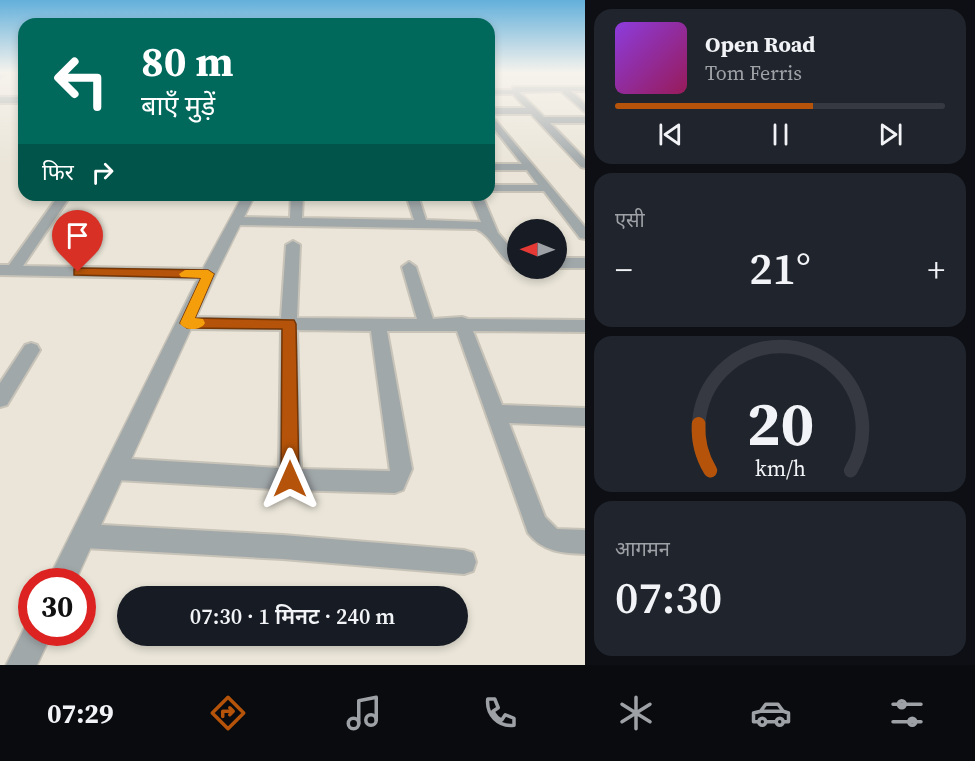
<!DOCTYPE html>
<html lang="hi">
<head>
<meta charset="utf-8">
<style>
	:root { --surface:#171b24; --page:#20242c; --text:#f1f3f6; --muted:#9ea1a6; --line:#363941; --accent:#b45309 }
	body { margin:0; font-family:"Source Serif 4","Noto Sans Devanagari",serif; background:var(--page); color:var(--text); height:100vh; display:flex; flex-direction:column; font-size:22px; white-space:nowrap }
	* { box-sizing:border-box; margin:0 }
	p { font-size:20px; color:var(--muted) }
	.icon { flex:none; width:33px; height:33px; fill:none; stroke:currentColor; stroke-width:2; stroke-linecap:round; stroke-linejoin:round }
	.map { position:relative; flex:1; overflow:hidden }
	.sheet { display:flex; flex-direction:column; gap:9px; padding:9px; background:#0d0f14; width:390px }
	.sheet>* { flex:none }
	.banner { position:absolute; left:18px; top:18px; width:477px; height:183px; border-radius:18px; box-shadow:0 3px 9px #0003; background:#00695c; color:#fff; overflow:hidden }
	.needle { width:39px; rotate:271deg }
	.fabs { position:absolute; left:507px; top:219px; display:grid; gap:12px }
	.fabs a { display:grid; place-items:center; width:60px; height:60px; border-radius:50%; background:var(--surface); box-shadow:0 3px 9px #0003; font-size:30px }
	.speed { position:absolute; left:18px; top:568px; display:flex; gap:12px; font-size:30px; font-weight:700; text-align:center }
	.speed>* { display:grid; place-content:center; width:78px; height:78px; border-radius:50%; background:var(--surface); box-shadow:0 3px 9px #0003; line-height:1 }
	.speed .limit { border:9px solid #d22; background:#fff; color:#111 }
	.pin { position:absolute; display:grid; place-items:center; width:51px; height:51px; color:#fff; margin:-62px -26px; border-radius:50% 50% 50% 0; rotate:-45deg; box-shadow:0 0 6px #0007 }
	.pin .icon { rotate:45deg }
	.me { position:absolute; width:66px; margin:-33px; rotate:0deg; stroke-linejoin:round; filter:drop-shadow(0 0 4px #0008) }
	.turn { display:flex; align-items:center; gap:21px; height:126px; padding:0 24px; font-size:27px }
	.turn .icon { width:78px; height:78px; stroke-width:2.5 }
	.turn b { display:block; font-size:42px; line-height:51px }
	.then { display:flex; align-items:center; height:57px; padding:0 24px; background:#0003; gap:12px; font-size:22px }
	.big { font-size:45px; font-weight:600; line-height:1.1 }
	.sheet .widget { flex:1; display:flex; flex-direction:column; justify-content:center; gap:9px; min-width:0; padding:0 21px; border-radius:18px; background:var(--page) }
	.sheet .dial { align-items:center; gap:0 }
	.dial svg { height:156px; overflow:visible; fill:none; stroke:var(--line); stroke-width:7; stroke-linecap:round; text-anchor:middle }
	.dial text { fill:var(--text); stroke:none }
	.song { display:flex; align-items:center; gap:18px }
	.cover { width:72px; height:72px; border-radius:9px; background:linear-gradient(135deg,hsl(270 70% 55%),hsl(330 70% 35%)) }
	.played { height:6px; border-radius:3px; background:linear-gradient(90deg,var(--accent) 60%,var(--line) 60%) }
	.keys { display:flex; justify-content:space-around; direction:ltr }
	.heat { display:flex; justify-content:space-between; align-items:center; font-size:33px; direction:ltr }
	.trip { position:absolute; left:117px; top:586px; width:351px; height:60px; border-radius:30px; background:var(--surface); box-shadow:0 3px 9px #0003; font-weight:600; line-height:60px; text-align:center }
	.tabs { display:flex; height:96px; justify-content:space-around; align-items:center; background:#090b0e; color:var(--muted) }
	.tabs .icon { width:42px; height:42px }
	.tabs .active { color:var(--accent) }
	.tabs b { font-size:27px; color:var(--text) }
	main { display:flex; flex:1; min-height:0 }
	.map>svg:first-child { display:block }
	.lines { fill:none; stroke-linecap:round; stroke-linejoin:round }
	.minor-casing { stroke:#c8c3b8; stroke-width:4 }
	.tertiary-casing { stroke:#c8c3b8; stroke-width:3 }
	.minor { fill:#a1a8aa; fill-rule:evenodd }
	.tertiary { fill:#a1a8aa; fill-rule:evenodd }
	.route { fill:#b45309; stroke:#753606; stroke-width:1.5 }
	.slow { fill:#f59e0b }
</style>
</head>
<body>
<main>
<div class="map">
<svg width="585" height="665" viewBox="0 0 585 665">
	<rect width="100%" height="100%" fill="#eae5d8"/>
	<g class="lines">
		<defs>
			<path id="minor" d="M0,72H9L0,78Z
				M513,87H585V91H571L585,104V112L561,91L519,92L544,117H585V123H550L585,159V168L581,167L531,114H490L585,227V239L580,238L544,191H489V185H538L527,170H489V164H522L489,122V108H526L513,94H489V90H512Z
				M0,97H24V103H0Z
				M59,195H71L23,266L208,269L215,274L208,279L0,275V265H9Z
				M291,195H303L302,218L414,220L406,195H418L426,220L481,222L470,195H482L498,233L518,256V267C497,260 495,237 476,229L236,225L230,221L236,217L290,218Z
				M293,241L300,245L297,318L417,319L402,267L409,262L416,267L433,319L462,317L468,319L585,320V332L473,331L502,405L585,408V426L509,423L545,517L557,529L585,530V554C562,553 543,552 528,533L457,331H387L412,469L403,490L395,493L290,490L117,480L110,476L106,469L110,462L117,458L279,468L281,330L187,329L181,327L179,323L181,319L187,317L281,318L286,245ZM297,330L371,331L390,471L301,469Z
				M556,258H585V268H556Z
				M31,343L37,345L40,350L7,405L0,407V383L25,345Z
				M84,524L283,535L464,550L473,553L476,562L473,571L464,574L283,559L84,548L76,544L72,536L76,528Z"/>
			<path id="tertiary" d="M243,195H255L216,274L75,582H47L200,274Z
				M32,621V633H52L37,665H6L27,623Z"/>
		</defs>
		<use href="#minor" class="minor-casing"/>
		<use href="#tertiary" class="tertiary-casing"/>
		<use href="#minor" class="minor"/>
		<use href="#tertiary" class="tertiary"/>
	</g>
	<linearGradient id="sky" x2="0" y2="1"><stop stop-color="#63b0db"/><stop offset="0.44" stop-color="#f6f3ed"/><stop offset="1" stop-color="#f6f3ed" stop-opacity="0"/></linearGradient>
	<rect width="585" height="165" fill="url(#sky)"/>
	<path class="route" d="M78,268L208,270L214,274L195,318L294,320L296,324L299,479L296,485L290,488L283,485L281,479L282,329L187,328L180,323L201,278L74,275V269Z"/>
	<path class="slow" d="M185,270H208L214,274L195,318L203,319L205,323C201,331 184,331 180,323L201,278L181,277L179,274Z"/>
</svg>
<div class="fabs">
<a><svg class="needle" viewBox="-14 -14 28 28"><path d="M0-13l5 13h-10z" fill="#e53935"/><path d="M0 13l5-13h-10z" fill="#9ea1a6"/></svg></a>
</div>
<div class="speed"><div class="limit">30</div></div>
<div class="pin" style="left:78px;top:272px;background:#d93025"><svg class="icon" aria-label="arrive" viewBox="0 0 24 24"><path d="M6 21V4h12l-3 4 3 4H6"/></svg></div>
<svg class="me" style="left:290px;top:479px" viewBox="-20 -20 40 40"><path d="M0-17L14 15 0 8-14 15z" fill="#b45309" stroke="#fff" stroke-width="4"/></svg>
<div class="trip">07:30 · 1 मिनट · 240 m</div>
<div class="banner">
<div class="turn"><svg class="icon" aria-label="left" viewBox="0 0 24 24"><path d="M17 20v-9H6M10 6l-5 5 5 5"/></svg><div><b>80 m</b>बाएँ मुड़ें</div></div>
<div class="then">फिर<svg class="icon" aria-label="right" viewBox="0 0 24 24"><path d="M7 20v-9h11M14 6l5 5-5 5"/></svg></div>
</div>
</div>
<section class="sheet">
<div class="widget">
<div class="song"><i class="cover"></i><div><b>Open Road</b><p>Tom Ferris</p></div></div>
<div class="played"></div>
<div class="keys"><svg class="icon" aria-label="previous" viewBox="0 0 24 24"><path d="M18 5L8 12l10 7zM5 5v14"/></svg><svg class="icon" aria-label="pause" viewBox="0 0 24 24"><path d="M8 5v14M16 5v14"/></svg><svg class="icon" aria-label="next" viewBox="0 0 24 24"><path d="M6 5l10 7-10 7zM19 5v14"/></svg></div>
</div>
<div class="widget"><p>एसी</p>
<div class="heat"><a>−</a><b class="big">21°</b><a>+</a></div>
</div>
<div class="widget dial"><svg viewBox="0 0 100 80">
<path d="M14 69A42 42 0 1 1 86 69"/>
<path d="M14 69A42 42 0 0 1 8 45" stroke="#b45309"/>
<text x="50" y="56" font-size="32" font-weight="700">20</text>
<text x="50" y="72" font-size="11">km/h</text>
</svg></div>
<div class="widget"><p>आगमन</p><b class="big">07:30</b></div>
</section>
</main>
<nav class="tabs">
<b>07:29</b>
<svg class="icon active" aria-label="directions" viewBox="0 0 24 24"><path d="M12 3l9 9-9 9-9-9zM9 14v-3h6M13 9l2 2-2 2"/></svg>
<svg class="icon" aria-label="music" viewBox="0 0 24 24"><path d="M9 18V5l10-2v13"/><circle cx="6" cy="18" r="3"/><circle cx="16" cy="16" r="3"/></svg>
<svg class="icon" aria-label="phone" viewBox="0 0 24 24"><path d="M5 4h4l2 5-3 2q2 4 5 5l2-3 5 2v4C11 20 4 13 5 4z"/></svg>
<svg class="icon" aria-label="climate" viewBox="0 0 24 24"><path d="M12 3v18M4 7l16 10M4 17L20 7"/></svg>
<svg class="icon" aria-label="car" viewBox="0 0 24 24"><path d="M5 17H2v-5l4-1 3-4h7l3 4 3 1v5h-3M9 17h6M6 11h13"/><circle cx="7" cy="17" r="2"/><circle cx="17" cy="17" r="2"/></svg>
<svg class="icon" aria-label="filters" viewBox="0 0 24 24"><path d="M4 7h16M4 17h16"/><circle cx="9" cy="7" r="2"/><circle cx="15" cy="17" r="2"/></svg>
</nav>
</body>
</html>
